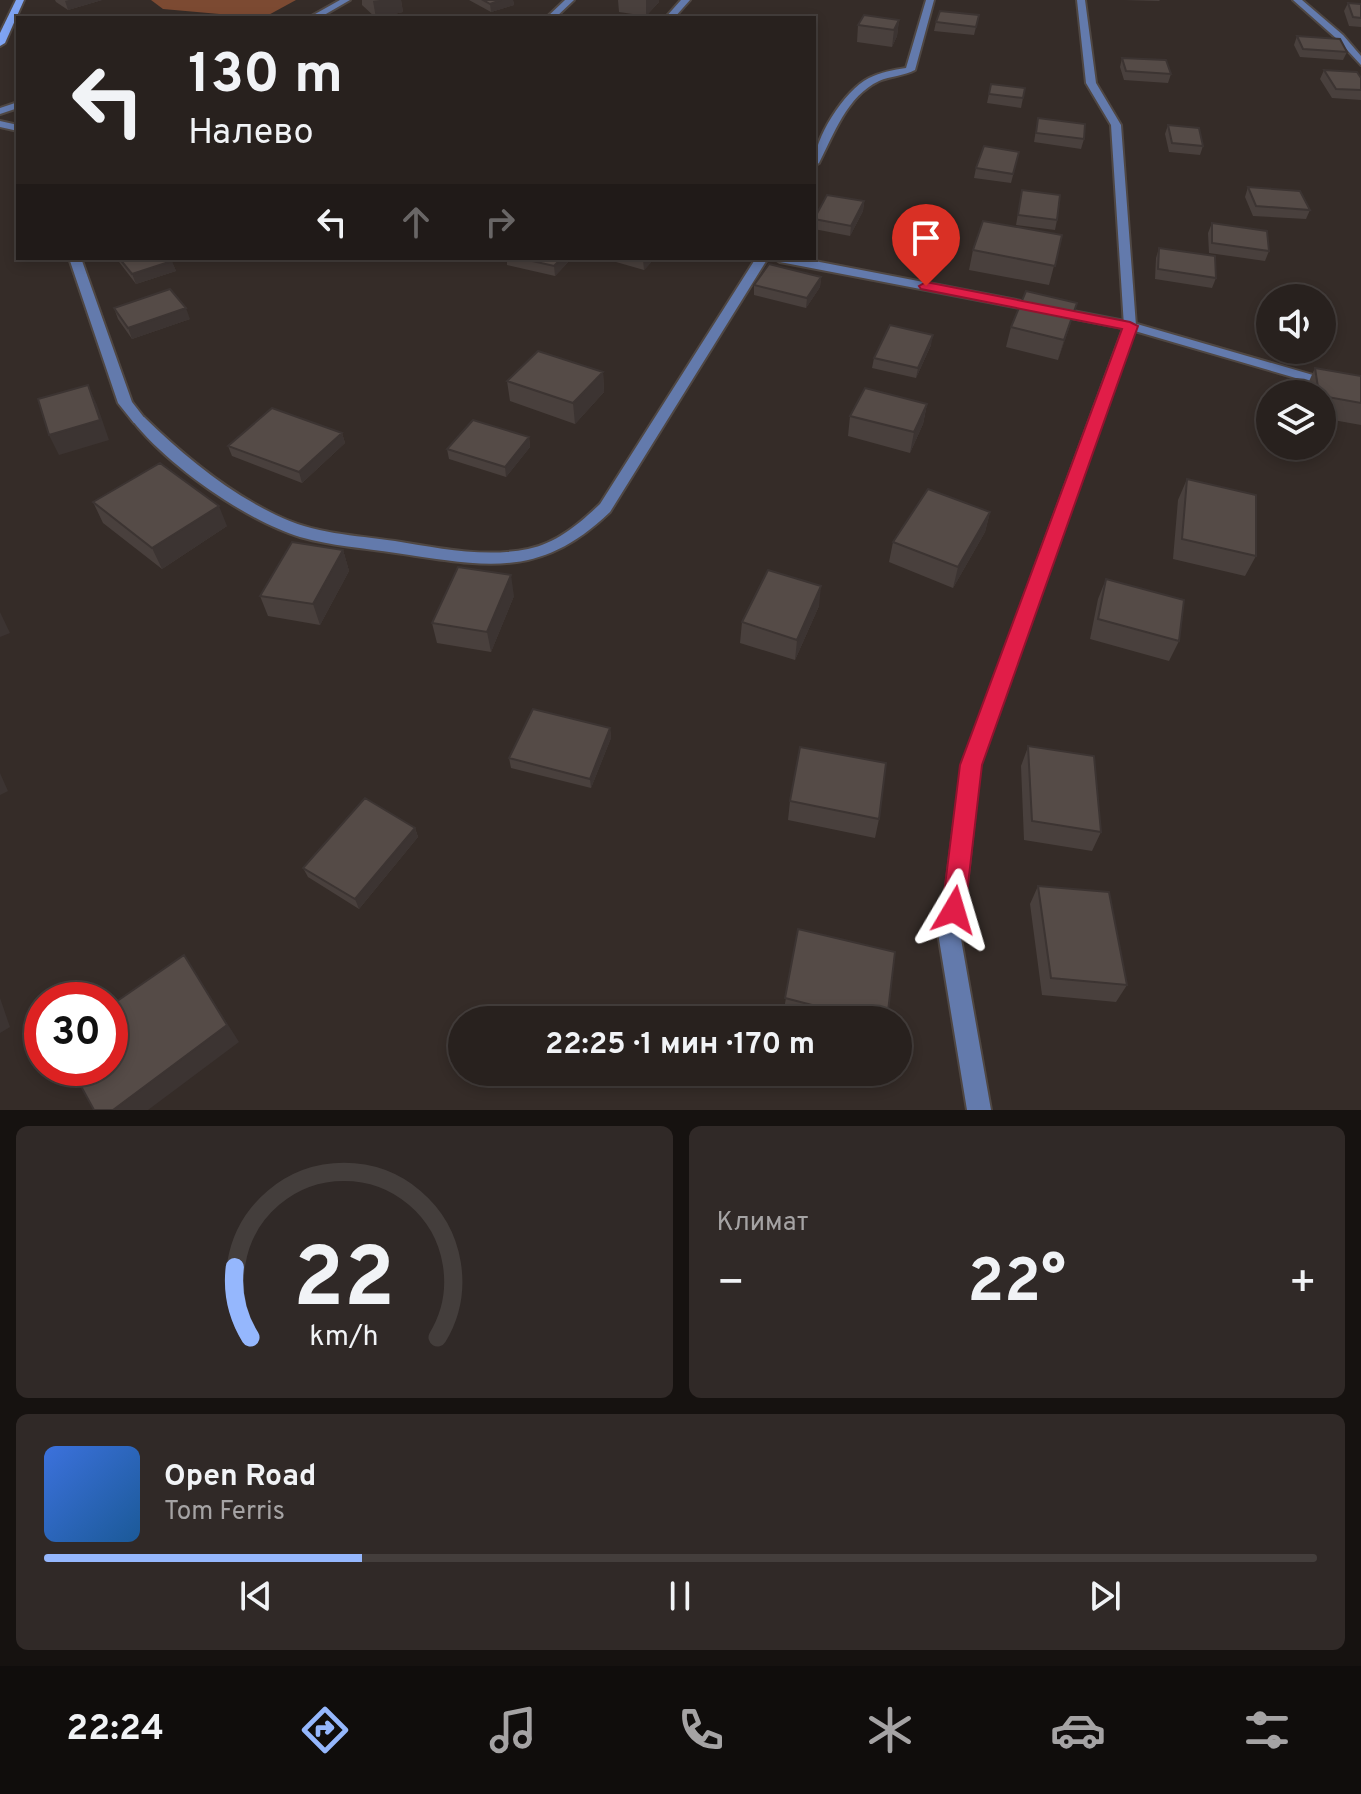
<!DOCTYPE html>
<html lang="ru">
<head>
<meta charset="utf-8">
<style>
	:root { --surface:#28211e; --page:#302927; --text:#f1f3f6; --muted:#a5a3a4; --line:#443e3c; --accent:#95b7fd }
	body { margin:0; font-family:Overpass,sans-serif; background:var(--page); color:var(--text); height:100vh; display:flex; flex-direction:column; font-size:30px; white-space:nowrap }
	* { box-sizing:border-box; margin:0 }
	p { font-size:26px; color:var(--muted) }
	.icon { flex:none; width:44px; height:44px; fill:none; stroke:currentColor; stroke-width:2; stroke-linecap:round; stroke-linejoin:round }
	.map { position:relative; height:1110px; overflow:hidden }
	.panel { display:flex; flex-direction:column; gap:16px; padding:16px; background:#161210; flex:1 }
	.panel>* { flex:none }
	.top-card { position:absolute; left:16px; top:16px; width:800px; height:244px; border-radius:0px; box-shadow:0 4px 12px #0003,0 0 0 2px var(--line); background:#28211e; color:var(--text); overflow:hidden }
	.buttons { position:absolute; left:1256px; top:284px; display:grid; gap:16px }
	.buttons a { display:grid; place-items:center; width:80px; height:80px; border-radius:50%; background:var(--surface); box-shadow:0 4px 12px #0003,0 0 0 2px var(--line); font-size:40px }
	.speed { position:absolute; left:24px; top:982px; display:flex; gap:16px; font-size:40px; font-weight:700; text-align:center }
	.speed>* { display:grid; place-content:center; width:104px; height:104px; border-radius:50%; background:var(--surface); box-shadow:0 4px 12px #0003,0 0 0 2px var(--line); line-height:1 }
	.speed .limit { border:12px solid #d22; background:#fff; color:#111 }
	.pin { position:absolute; display:grid; place-items:center; width:68px; height:68px; color:#fff; margin:-82px -34px; border-radius:50% 50% 50% 0; rotate:-45deg; box-shadow:0 0 8px #0007 }
	.pin .icon { rotate:45deg }
	.me { position:absolute; width:88px; margin:-44px; rotate:7deg; stroke-linejoin:round; filter:drop-shadow(0 0 6px #0008) }
	.turn { display:flex; align-items:center; gap:28px; height:168px; padding:0 40px; font-size:36px }
	.turn .icon { width:104px; height:104px; stroke-width:2.5 }
	.turn b { display:block; font-size:56px; line-height:68px }
	.lanes { display:flex; align-items:center; height:76px; padding:0 40px; background:#0003; justify-content:center; gap:40px; direction:ltr }
	.lanes .off { opacity:.35 }
	.big { font-size:60px; font-weight:700; line-height:1.1 }
	.panel .card { flex:1; display:flex; flex-direction:column; justify-content:center; gap:12px; min-width:0; padding:0 28px; border-radius:12px; background:var(--page) }
	.panel .dial { align-items:center; gap:0 }
	.dial svg { height:208px; overflow:visible; fill:none; stroke:var(--line); stroke-width:7; stroke-linecap:round; text-anchor:middle }
	.dial text { fill:var(--text); stroke:none }
	.song { display:flex; align-items:center; gap:24px }
	.cover { width:96px; height:96px; border-radius:12px; background:linear-gradient(135deg,hsl(220 70% 55%),hsl(210 70% 35%)) }
	.played { height:8px; border-radius:4px; background:linear-gradient(90deg,var(--accent) 25%,var(--line) 25%) }
	.keys { display:flex; justify-content:space-around; direction:ltr }
	.heat { display:flex; justify-content:space-between; align-items:center; font-size:44px; direction:ltr }
	.panel .tiles { flex:1; display:grid; gap:16px; grid-template-columns:1fr 1fr }
	.card:last-child { grid-column:span 2 }
	.trip { position:absolute; left:448px; top:1006px; width:464px; height:80px; border-radius:40px; background:var(--surface); box-shadow:0 4px 12px #0003,0 0 0 2px var(--line); font-weight:700; line-height:80px; text-align:center }
	.tab-bar { display:flex; height:128px; justify-content:space-around; align-items:center; background:#100d0c; color:var(--muted) }
	.tab-bar .icon { width:56px; height:56px }
	.tab-bar .active { color:var(--accent) }
	.tab-bar b { font-size:36px; color:var(--text) }
	.map>svg:first-child { display:block }
	.green { fill:#7c4a32 }
	.lines { fill:none; stroke-linecap:round; stroke-linejoin:round }
	.lane-casing { stroke:#4f4743; stroke-width:4 }
	.street-casing { stroke:#4f4743; stroke-width:4 }
	.secondary-casing { stroke:#4f4743; stroke-width:4 }
	.lane { fill:#637aac; fill-rule:evenodd }
	.street { fill:#637aac; fill-rule:evenodd }
	.secondary { fill:#7fa4f3; fill-rule:evenodd }
	.wall { fill:#49403d }
	.shaded-wall { fill:#3c3432 }
	.building { fill:#554b47; stroke:#3c3432; stroke-width:2 }
	.route { fill:#e11d48; stroke:#92132f; stroke-width:2 }
</style>
</head>
<body>
<div class="map">
<svg width="1361" height="1110" viewBox="0 0 1361 1110">
	<rect width="100%" height="100%" fill="#352c28"/>
	<path class="green" d="M151,0H296L263,18L163,9Z"/>
	<g class="lines">
		<defs>
			<path id="lane" d="M340,0H350L319,18H308Z
				M565,0H574L555,18H546Z
				M681,0H690L674,18H665Z
				M926,0H934L915,70C904,76 890,76 879,81C847,96 834,134 819,163L814,166C814,138 844,91 869,78C881,72 893,70 906,68Z
				M1293,0H1302L1343,35L1361,56V65L1337,39Z
				M18,102V108L0,114V108Z
				M756,258H768L610,512C539,580 485,566 396,553C364,548 331,546 300,537C245,520 167,465 132,420L134,417H144C183,455 226,491 276,515C314,534 354,535 395,541C438,548 484,558 528,549C557,543 579,524 600,504Z
				M774,258H799L1130,322L1361,389V397L1128,329L780,262Z"/>
			<path id="street" d="M1077,0H1085L1096,83L1121,125L1136,326L980,765L961,939L991,1110H967L939,939L962,765L1124,326L1111,125L1086,83Z
				M0,121L18,125V131L0,127Z
				M69,258H81L132,402L146,420L144,423H134L118,403Z"/>
			<path id="secondary" d="M16,0H24L5,43L0,46V33Z"/>
		</defs>
		<use href="#lane" class="lane-casing"/>
		<use href="#street" class="street-casing"/>
		<use href="#secondary" class="secondary-casing"/>
		<use href="#lane" class="lane"/>
		<use href="#street" class="street"/>
		<use href="#secondary" class="secondary"/>
	</g>
	<path class="wall" d="M55,0H102L68,10L56,2Z
		M362,0H401L403,12L376,18L362,5Z
		M469,0H513L514,5L491,12Z
		M618,0H659V2L646,16L619,12Z
		M1124,0H1160L1159,1Z
		M1348,3L1361,4V27L1349,26L1344,11Z
		M979,15L974,35L934,31L936,22Z
		M899,20L897,36L892,47L857,42L858,25Z
		M1297,36L1347,52L1343,60L1300,57L1294,45Z
		M1122,58L1171,74L1168,83L1124,80L1120,67Z
		M1324,70L1361,78V100L1332,98L1320,79Z
		M991,84L1025,88L1021,108L987,103Z
		M1038,118L1084,139L1081,149L1034,142Z
		M1168,125L1203,146L1200,155L1169,152L1165,134Z
		M1019,152L1011,183L974,178L976,168Z
		M1248,187L1310,210L1306,219L1253,216L1245,197Z
		M1022,190L1057,220L1055,230L1016,225Z
		M864,201L863,211L850,236L814,229V218Z
		M1212,223L1269,251L1265,261L1209,253L1208,233Z
		M1062,235L1049,285L969,270L973,250Z
		M1159,248L1216,278L1212,288L1155,279L1156,258Z
		M116,258H170L176,271L136,284Z
		M507,258H572L555,276L507,265Z
		M602,258H655L644,270Z
		M821,277L820,287L806,308L754,295V285Z
		M1280,291L1324,298L1329,330L1324,340H1322V298H1277Z
		M1077,303L1058,360L1006,347L1011,327Z
		M114,308L190,319L132,339L118,319Z
		M931,345L916,378L872,368L874,358Z
		M1315,368L1361,376V425L1322,418V394H1306V388Z
		M603,372L604,392L575,424L510,401L507,381Z
		M927,404L923,424L910,453L848,436L850,416Z
		M342,433L345,443L302,483L232,456L228,446Z
		M529,437L530,447L506,477L449,459L447,449Z
		M1187,479L1256,556L1245,576L1173,559L1178,500Z
		M93,502L227,526L162,569L103,523Z
		M990,512L985,532L953,588L889,562L893,542Z
		M343,550L349,571L320,625L268,616L260,596Z
		M1106,579L1179,641L1169,661L1090,639L1098,599Z
		M514,596L491,652L437,643L432,623Z
		M819,606L795,660L740,643L742,622Z
		M610,728L611,738L591,788L511,768L509,758Z
		M1028,747L1101,832L1092,851L1024,840L1021,766Z
		M790,801L879,819L875,838L788,820Z
		M415,828L418,837L359,909L308,877L303,868Z
		M1038,886L1127,985L1116,1002L1042,995L1030,904Z
		M798,929L887,1020H802L783,1015Z"/>
	<path class="shaded-wall" d="M69,0H102L68,10L65,1Z
		M380,0H401L403,12L376,18L373,1Z
		M501,0H513L514,5L491,12L490,4Z
		M646,0H659V2L646,16Z
		M899,20L897,36L892,47L894,30Z
		M864,201L863,211L850,236L851,226Z
		M562,258H572L555,276L554,266Z
		M645,258H655L644,270L643,260Z
		M172,261L176,271L136,284L132,274Z
		M821,277L820,287L806,308L807,298Z
		M1077,303L1071,323L1058,360L1064,340Z
		M186,308L190,319L132,339L128,328Z
		M933,335L931,345L916,378L918,368Z
		M603,372L604,392L575,424L573,403Z
		M88,385L97,405L109,440L59,455L49,435Z
		M927,404L923,424L910,453L914,432Z
		M342,433L345,443L302,483L299,472Z
		M529,437L530,447L506,477L505,467Z
		M219,506L227,526L162,569L152,548Z
		M990,512L985,532L953,588L958,567Z
		M343,550L349,571L320,625L313,604Z
		M511,575L514,596L491,652L487,632Z
		M821,586L819,606L795,660L797,640Z
		M0,612L10,633L0,637Z
		M610,728L611,738L591,788L590,779Z
		M0,773L8,791L0,795Z
		M415,828L418,837L359,909L355,899Z
		M184,955L239,1042L148,1110H113Z
		M0,998L10,1027L0,1033Z"/>
	<path class="building" d="M483,0H501L490,4Z
		M1348,3L1361,4V18L1353,17Z
		M940,11L979,15L976,27L936,22Z
		M587,15L593,18H579Z
		M864,15L899,20L894,30L858,25Z
		M1297,36L1340,39L1347,52L1303,49Z
		M1122,58L1166,60L1171,74L1126,71Z
		M1324,70L1357,72L1361,78V90L1336,89Z
		M991,84L1025,88L1023,98L989,94Z
		M1038,118L1085,124L1084,139L1036,133Z
		M1168,125L1199,128L1203,146L1172,143Z
		M984,146L1019,152L1013,174L976,168Z
		M1248,187L1300,191L1310,210L1256,206Z
		M1022,190L1060,195L1057,220L1018,215Z
		M827,195L864,201L851,226L814,219Z
		M983,221L1062,235L1055,266L973,250Z
		M1212,223L1267,231L1269,251L1212,243Z
		M1159,248L1215,256L1216,278L1158,269Z
		M119,258H170L172,261L132,274Z
		M519,258H562L554,266Z
		M769,264L821,277L807,298L754,285Z
		M170,289L186,308L128,328L114,308Z
		M1026,291L1077,303L1064,340L1011,327Z
		M1280,291L1324,298L1329,330L1322,328V298H1280Z
		M890,325L933,335L918,368L874,358Z
		M538,351L603,372L573,403L507,381Z
		M1315,368L1361,376V403L1322,396V394H1319Z
		M88,385L100,420L49,435L38,399Z
		M865,388L927,404L914,432L850,416Z
		M272,408L342,433L299,472L228,446Z
		M473,420L529,437L505,467L447,449Z
		M160,463L219,506L152,548L93,502Z
		M1187,479L1256,495V556L1182,539Z
		M928,489L990,512L958,567L893,542Z
		M292,542L343,550L313,604L260,596Z
		M458,567L511,575L487,632L432,623Z
		M768,570L821,586L797,640L742,622Z
		M1106,579L1184,600L1179,641L1098,619Z
		M533,709L610,728L590,779L509,758Z
		M1028,746L1094,756L1101,832L1032,821Z
		M800,747L886,763L879,819L790,801Z
		M365,798L415,828L355,899L303,868Z
		M1038,886L1109,892L1127,985L1051,978Z
		M798,929L895,952L887,1020H870L785,998Z
		M184,955L227,1025L113,1110H94L71,1068H110V1006Z"/>
	<path class="route" d="M926,282L1130,322L1138,326L982,765L965,910L962,918L954,921L945,918L942,910L960,765L1122,329L921,289L919,286Z"/>
</svg>
<div class="buttons">
<a><svg class="icon" aria-label="sound" viewBox="0 0 24 24"><path d="M4 9h4l5-4v14l-5-4H4zM17 9q2 3 0 6"/></svg></a>
<a><svg class="icon" aria-label="layers" viewBox="0 0 24 24"><path d="M12 4l9 5-9 5-9-5zM3 14l9 5 9-5"/></svg></a>
</div>
<div class="speed"><div class="limit">30</div></div>
<div class="pin" style="left:926px;top:286px;background:#d93025"><svg class="icon" aria-label="arrive" viewBox="0 0 24 24"><path d="M6 21V4h12l-3 4 3 4H6"/></svg></div>
<svg class="me" style="left:954px;top:910px" viewBox="-20 -20 40 40"><path d="M0-17L14 15 0 8-14 15z" fill="#e11d48" stroke="#fff" stroke-width="4"/></svg>
<div class="trip">22:25 · 1 мин · 170 m</div>
<div class="top-card">
<div class="turn"><svg class="icon" aria-label="left" viewBox="0 0 24 24"><path d="M17 20v-9H6M10 6l-5 5 5 5"/></svg><div><b>130 m</b>Налево</div></div>
<div class="lanes"><svg class="icon" aria-label="left" viewBox="0 0 24 24"><path d="M17 20v-9H6M10 6l-5 5 5 5"/></svg><svg class="icon off" aria-label="ahead" viewBox="0 0 24 24"><path d="M12 20V5M6 11l6-6 6 6"/></svg><svg class="icon off" aria-label="right" viewBox="0 0 24 24"><path d="M7 20v-9h11M14 6l5 5-5 5"/></svg></div>
</div>
</div>
<section class="panel">
<div class="tiles">
<div class="card dial"><svg viewBox="0 0 100 80">
<path d="M14 69A42 42 0 1 1 86 69"/>
<path d="M14 69A42 42 0 0 1 8 42" stroke="#95b7fd"/>
<text x="50" y="56" font-size="32" font-weight="700">22</text>
<text x="50" y="72" font-size="11">km/h</text>
</svg></div>
<div class="card"><p>Климат</p>
<div class="heat"><a>−</a><b class="big">22°</b><a>+</a></div>
</div>
<div class="card">
<div class="song"><i class="cover"></i><div><b>Open Road</b><p>Tom Ferris</p></div></div>
<div class="played"></div>
<div class="keys"><svg class="icon" aria-label="previous" viewBox="0 0 24 24"><path d="M18 5L8 12l10 7zM5 5v14"/></svg><svg class="icon" aria-label="pause" viewBox="0 0 24 24"><path d="M8 5v14M16 5v14"/></svg><svg class="icon" aria-label="next" viewBox="0 0 24 24"><path d="M6 5l10 7-10 7zM19 5v14"/></svg></div>
</div>
</div>
</section>
<nav class="tab-bar">
<b>22:24</b>
<svg class="icon active" aria-label="directions" viewBox="0 0 24 24"><path d="M12 3l9 9-9 9-9-9zM9 14v-3h6M13 9l2 2-2 2"/></svg>
<svg class="icon" aria-label="music" viewBox="0 0 24 24"><path d="M9 18V5l10-2v13"/><circle cx="6" cy="18" r="3"/><circle cx="16" cy="16" r="3"/></svg>
<svg class="icon" aria-label="phone" viewBox="0 0 24 24"><path d="M5 4h4l2 5-3 2q2 4 5 5l2-3 5 2v4C11 20 4 13 5 4z"/></svg>
<svg class="icon" aria-label="climate" viewBox="0 0 24 24"><path d="M12 3v18M4 7l16 10M4 17L20 7"/></svg>
<svg class="icon" aria-label="car" viewBox="0 0 24 24"><path d="M5 17H2v-5l4-1 3-4h7l3 4 3 1v5h-3M9 17h6M6 11h13"/><circle cx="7" cy="17" r="2"/><circle cx="17" cy="17" r="2"/></svg>
<svg class="icon" aria-label="filters" viewBox="0 0 24 24"><path d="M4 7h16M4 17h16"/><circle cx="9" cy="7" r="2"/><circle cx="15" cy="17" r="2"/></svg>
</nav>
</body>
</html>
